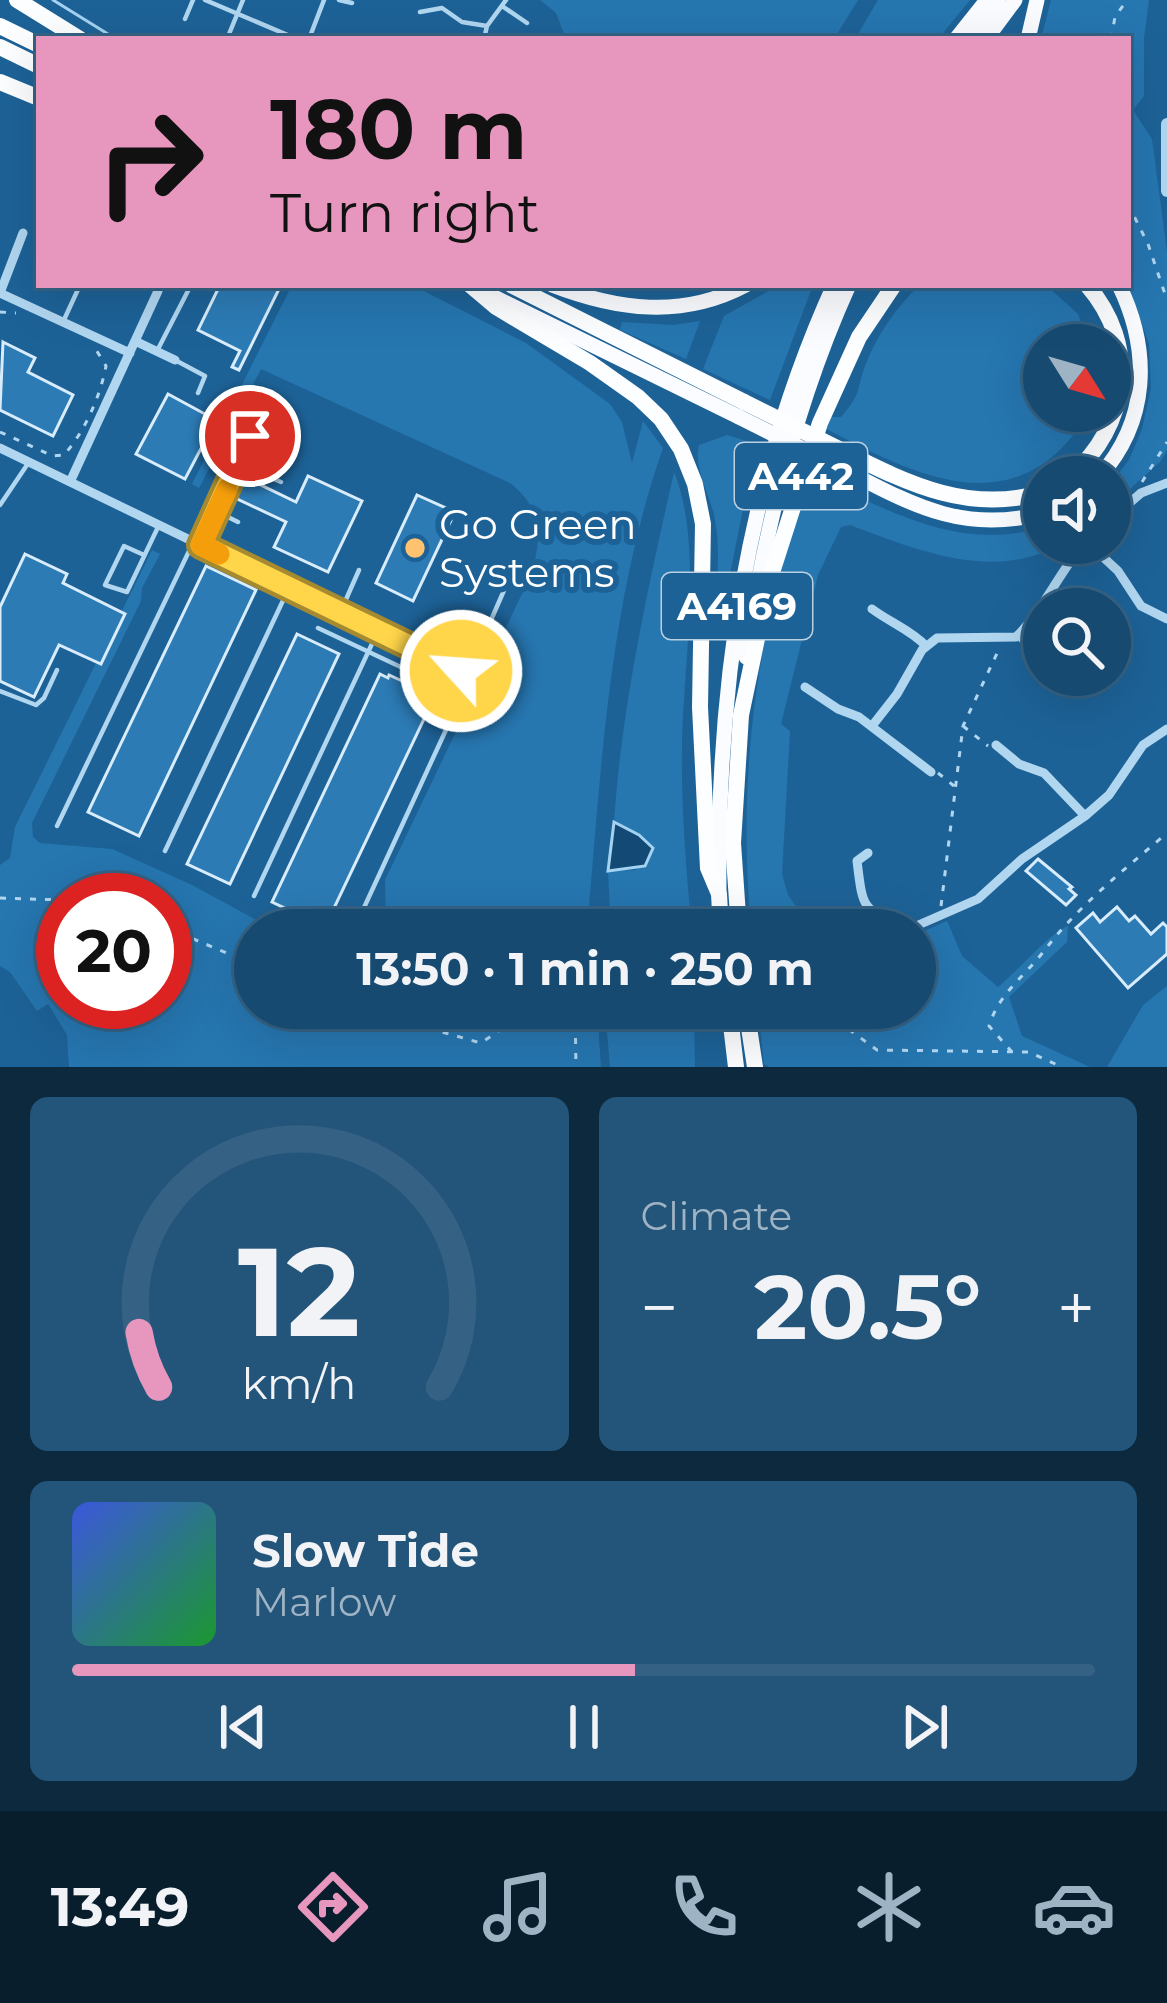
<!DOCTYPE html>
<html lang="en">
<head>
<meta charset="utf-8">
<style>
	:root { --surface:#164a71; --page:#235479; --text:#f1f3f6; --muted:#9eb3c3; --line:#356284; --accent:#e797bd }
	body { margin:0; font-family:Montserrat,sans-serif; background:var(--page); color:var(--text); height:100vh; display:flex; flex-direction:column; font-size:45px; white-space:nowrap }
	* { box-sizing:border-box; margin:0 }
	p { font-size:39px; color:var(--muted) }
	.icon { flex:none; width:66px; height:66px; fill:none; stroke:currentColor; stroke-width:2; stroke-linecap:round; stroke-linejoin:round }
	.map { position:relative; height:1067px; overflow:hidden }
	.sheet { display:flex; flex-direction:column; gap:30px; padding:30px; background:#0c293e; flex:1 }
	.sheet>* { flex:none }
	.banner { position:absolute; left:36px; top:36px; width:1095px; height:252px; border-radius:0px; box-shadow:0 12px 48px #0002,0 0 0 3px var(--line); background:#e797bd; color:#111; overflow:hidden }
	.needle { width:78px; rotate:127deg }
	.tools { position:absolute; left:1023px; top:324px; display:grid; gap:24px }
	.tools a { display:grid; place-items:center; width:108px; height:108px; border-radius:50%; background:var(--surface); box-shadow:0 12px 48px #0002,0 0 0 3px var(--line); font-size:60px }
	.speed { position:absolute; left:36px; top:873px; display:flex; gap:24px; font-size:60px; font-weight:700; text-align:center }
	.speed>* { display:grid; place-content:center; width:156px; height:156px; border-radius:50%; background:var(--surface); box-shadow:0 12px 48px #0002,0 0 0 3px var(--line); line-height:1 }
	.speed .limit { border:18px solid #d22; background:#fff; color:#111 }
	.pin { position:absolute; display:grid; place-items:center; width:102px; height:102px; color:#fff; margin:-51px; border:6px solid #fff; border-radius:50%; box-shadow:0 3px 12px #0007 }
	.me { position:absolute; width:132px; margin:-66px; rotate:296deg; stroke-linejoin:round; filter:drop-shadow(0 0 9px #0008) }
	.turn { display:flex; align-items:center; gap:42px; height:252px; padding:0 36px; font-size:54px }
	.turn .icon { width:156px; height:156px; stroke-width:2.5 }
	.turn b { display:block; font-size:84px; line-height:102px }
	.big { font-size:90px; font-weight:700; line-height:1.1 }
	.sheet .card { flex:1; display:flex; flex-direction:column; justify-content:center; gap:18px; min-width:0; padding:0 42px; border-radius:18px; background:var(--page) }
	.sheet .dial { align-items:center; gap:0 }
	.dial svg { height:312px; overflow:visible; fill:none; stroke:var(--line); stroke-width:7; stroke-linecap:round; text-anchor:middle }
	.dial text { fill:var(--text); stroke:none }
	.song { display:flex; align-items:center; gap:36px }
	.cover { width:144px; height:144px; border-radius:18px; background:linear-gradient(135deg,hsl(230 70% 55%),hsl(130 70% 35%)) }
	.played { height:12px; border-radius:6px; background:linear-gradient(90deg,var(--accent) 55%,var(--line) 55%) }
	.keys { display:flex; justify-content:space-around; direction:ltr }
	.heat { display:flex; justify-content:space-between; align-items:center; font-size:66px; direction:ltr }
	.sheet .tiles { flex:1; display:grid; gap:30px; grid-template-columns:1fr 1fr }
	.card:last-child { grid-column:span 2 }
	.trip { position:absolute; left:234px; top:909px; width:702px; height:120px; border-radius:60px; background:var(--surface); box-shadow:0 12px 48px #0002,0 0 0 3px var(--line); font-weight:700; line-height:120px; text-align:center }
	.menu { display:flex; height:192px; justify-content:space-around; align-items:center; background:#091e2d; color:var(--muted) }
	.menu .icon { width:84px; height:84px }
	.menu .on { color:var(--accent) }
	.menu b { font-size:54px; color:var(--text) }
	.map>svg:first-child { display:block }
	.green { fill:#2676b0; fill-rule:evenodd }
	.water { fill:#134a75; stroke:#a4d2f1; stroke-width:3 }
	.lines { fill:none; stroke-linecap:round; stroke-linejoin:round }
	.stream { stroke:#a4d2f1; stroke-width:3 }
	.building { fill:#2c7bb5; stroke:#d8ecfb; stroke-width:3 }
	.path { stroke:#b1d6f0; stroke-width:3; stroke-dasharray:6 9; stroke-linecap:butt }
	.service { stroke:#b1d6f0; stroke-width:4.5 }
	.minor { stroke:#b1d6f0; stroke-width:9 }
	.tertiary { stroke:#b1d6f0; stroke-width:12 }
	.primary { stroke:#fafcff; stroke-width:15 }
	.trunk { stroke:#fcfeff; stroke-width:16 }
	.primary-bridge { stroke:#fafcff; stroke-width:15 }
	.trunk-bridge { stroke:#fcfeff; stroke-width:16 }
	.route-casing { stroke:#a68a30; stroke-width:30 }
	.route { stroke:#ffd54a; stroke-width:21 }
	.slow { stroke:#f59e0b; stroke-width:21 }
	.poi-dot { fill:#ffc370; stroke:#1d6297; stroke-width:4.5 }
	.labels { text-anchor:middle; stroke-width:12; stroke-linejoin:round; paint-order:stroke }
	.shield { fill:#1d6297; stroke:#bbd0e0; stroke-width:3 }
	.shield-label { font-size:39px; font-weight:bold; fill:#fff }
	.poi-label { font-size:42px; fill:#fff; stroke:#1d6297; text-anchor:start }
</style>
</head>
<body>
<div class="map">
<svg width="1167" height="1067" viewBox="0 0 1167 1067">
	<rect width="100%" height="100%" fill="#1d6297"/>
	<path class="green" d="M540,0H858L834,39H566L556,13Z
		M878,0H970L938,39H855Z
		M1051,0H1149L1144,38V96L1133,110L1152,139L1167,252V450L1160,462L1110,507V484L1129,460L1142,429L1151,388L1149,344L1128,284V39H1041Z
		M292,285H412L526,343L610,404L622,422L632,463L643,421L663,448C609,602 601,769 587,930H386L385,880L532,573C542,535 542,508 510,483L261,369L199,488L192,484Z
		M779,285H813L770,400L703,369L724,316Z
		M920,285H1046L1078,314L1089,345H1044V411H1087L1086,417C1016,528 915,476 823,427L827,417H841C863,391 855,393 865,366C877,335 896,307 920,285Z
		M700,321L686,359L620,330L622,322L673,325Z
		M727,435L756,444L717,639L712,636C715,597 722,558 715,520C711,496 693,469 699,445Z
		M674,472C704,544 683,666 682,746C681,808 686,869 692,930H611L608,871L636,870L639,835L614,822C622,703 648,588 674,472Z
		M812,475C883,508 963,555 1044,526V543H1063C994,583 917,550 850,525L841,527L818,575L781,724L790,731L782,874L788,895L812,930H751C737,771 756,625 812,475Z
		M152,550L160,554L142,588L141,601L32,823L33,837L40,843L112,849L192,885L275,930H255V1008H597L601,1067H69L67,1035L48,1004L37,1011L10,972L0,966V865L10,858L15,827ZM63,900H165V1002H63Z
		M947,921L962,956L998,987C1017,972 1051,932 1068,926L1067,942L1009,997L1022,1036L1090,1067H769L764,1064L758,1008H835L853,1029L876,1008H915V935Z
		M1167,986V1067H1107L1143,1005Z
		M605,1008H694L695,1067H610Z"/>
	<path class="water" d="M614,822L639,835L653,848L645,866L608,871Z"/>
	<g class="lines">
		<path class="stream" d="M53,0L116,39"/>
	</g>
	<path class="building" d="M220,285H281L239,370L232,367L240,351L198,330Z
		M3,342L35,358L28,372L73,395L53,436L0,410Z
		M168,394L216,420L185,479L136,454Z
		M240,475L296,502L308,476L362,501L328,572L274,547L286,522L231,496Z
		M417,495L455,512L413,601L376,583Z
		M25,554L67,574L63,583L125,614L101,664L59,645L34,697L0,681V607Z
		M206,566L256,590L139,836L88,812Z
		M297,634L339,654L230,884L187,864Z
		M380,674L388,678L389,675L435,696L325,927L272,902Z
		M1038,859L1072,887L1069,889L1076,895L1066,905L1026,871Z
		M1117,907L1129,921L1135,916L1151,934L1163,923L1167,927V954L1128,988L1076,928L1093,913L1100,922Z"/>
	<g class="lines">
		<path class="path" d="M1111,39L1115,17L1127,0
			M1128,188L1134,216L1148,244L1167,300
			M0,312L16,313
			M0,432L53,456L64,455C85,431 100,397 106,366L95,348
			M1142,482L1167,442
			M963,726L988,746
			M938,773L954,786
			M0,898L63,900
			M941,906L963,726L999,649
			M165,927L255,965
			M356,1008L481,1043L532,1008
			M575,1008L576,1067
			M828,1008L839,1022L877,1050L1029,1052L1062,1067
			M855,1031L879,1008
			M1012,1052L989,1026C999,993 1024,977 1044,951C1079,905 1124,870 1167,833"/>
		<path class="service" d="M205,0L297,39
			M339,0L352,3
			M502,6L527,23
			M420,12L442,8L462,22L487,26
			M185,19L193,0
			M227,39L243,0
			M309,39L324,0
			M484,39L487,26L506,0
			M126,285L134,288
			M63,322L80,285
			M157,351L191,285
			M175,360L205,376L198,393
			M238,464L281,482
			M0,505L29,462
			M218,512L238,522
			M201,545L263,408
			M144,555L124,546L105,585L127,592L159,525
			M340,613L359,570
			M318,628L424,678
			M461,671L488,627L512,572
			M0,691L36,705L44,698L57,670
			M57,826L192,545
			M165,851L288,590
			M254,896L378,631
			M356,925L457,706L461,671L448,665"/>
		<path class="minor" d="M23,233L0,293L130,353
			M135,341L175,360
			M0,448L448,665
			M70,482L158,291
			M1110,520L1141,493L1167,483
			M1088,543L1118,571L1141,606L1167,619
			M872,609C891,623 911,630 926,646
			M1019,634L1044,666
			M1061,675L1078,683
			M805,687L838,709L859,717L931,772
			M872,726L897,694L922,650L937,638L1016,637C1042,612 1059,573 1084,543
			M996,745L1019,764L1044,773L1085,816
			M868,853L857,861C863,909 861,906 902,930
			M907,930L978,899L1022,859L1085,816L1109,795L1143,745L1167,729"/>
		<path class="tertiary" d="M1167,124V191"/>
		<path class="primary" d="M956,39L987,0
			M970,39L998,0
			M986,39L1015,0
			M1028,39L1037,0
			M552,285C617,310 682,319 746,285
			M484,292L739,417
			M837,466C909,503 961,535 1044,513
			M1099,477C1149,421 1151,351 1119,285
			M746,657C764,532 797,400 849,285
			M719,891C717,682 747,477 834,285"/>
		<path class="trunk" d="M17,0L80,39
			M0,26L39,45
			M0,47L39,66
			M0,82L39,98
			M470,285L496,307L590,363L638,397L661,419L681,449L695,484L703,524L700,707L708,868L719,894L721,930
			M511,285L744,402
			M845,452C910,485 971,514 1044,492
			M1070,477C1129,425 1140,346 1087,285
			M739,930L733,843L741,715L769,582L820,423L859,337L894,285
			M729,1008L736,1067
			M746,1008L755,1067"/>
		<path class="primary-bridge" d="M739,417L837,466"/>
		<path class="trunk-bridge" d="M744,402L845,452"/>
	</g>
	<g class="lines">
		<defs>
			<path id="route" d="M250,436L201,545L461,671"/>
		</defs>
		<use href="#route" class="route-casing"/>
		<use href="#route" class="route"/>
		<path class="slow" d="M219,554L201,545L227,489"/>
	</g>
	<circle class="poi-dot" cx="415" cy="548" r="12"/>
	<g class="labels">
		<g class="shield">
			<rect x="735" y="443" width="132" height="66" rx="9"/>
			<rect x="662" y="573" width="150" height="66" rx="9"/>
		</g>
		<g class="shield-label">
			<text x="801" y="490">A442</text>
			<text x="737" y="620">A4169</text>
		</g>
		<g class="poi-label">
			<text x="439" y="539">Go Green<tspan x="439" dy="48">Systems</tspan></text>
		</g>
	</g>
</svg>
<div class="tools">
<a><svg class="needle" viewBox="-14 -14 28 28"><path d="M0-13l5 13h-10z" fill="#e53935"/><path d="M0 13l5-13h-10z" fill="#9eb3c3"/></svg></a>
<a><svg class="icon" aria-label="sound" viewBox="0 0 24 24"><path d="M4 9h4l5-4v14l-5-4H4zM17 9q2 3 0 6"/></svg></a>
<a><svg class="icon" aria-label="search" viewBox="0 0 24 24"><circle cx="10" cy="10" r="6"/><path d="M15 15l6 6"/></svg></a>
</div>
<div class="speed"><div class="limit">20</div></div>
<div class="pin" style="left:250px;top:436px;background:#d93025"><svg class="icon" aria-label="arrive" viewBox="0 0 24 24"><path d="M6 21V4h12l-3 4 3 4H6"/></svg></div>
<svg class="me" style="left:461px;top:671px" viewBox="-20 -20 40 40"><circle r="17" fill="#ffd54a" stroke="#fff" stroke-width="3"/><path d="M0-11L8 9 0 5-8 9z" fill="#fff"/></svg>
<div class="trip">13:50 · 1 min · 250 m</div>
<div class="banner">
<div class="turn"><svg class="icon" aria-label="right" viewBox="0 0 24 24"><path d="M7 20v-9h11M14 6l5 5-5 5"/></svg><div><b>180 m</b>Turn right</div></div>
</div>
</div>
<section class="sheet">
<div class="tiles">
<div class="card dial"><svg viewBox="0 0 100 80">
<path d="M14 69A42 42 0 1 1 86 69"/>
<path d="M14 69A42 42 0 0 1 9 55" stroke="#e797bd"/>
<text x="50" y="56" font-size="32" font-weight="700">12</text>
<text x="50" y="72" font-size="11">km/h</text>
</svg></div>
<div class="card"><p>Climate</p>
<div class="heat"><a>−</a><b class="big">20.5°</b><a>+</a></div>
</div>
<div class="card">
<div class="song"><i class="cover"></i><div><b>Slow Tide</b><p>Marlow</p></div></div>
<div class="played"></div>
<div class="keys"><svg class="icon" aria-label="previous" viewBox="0 0 24 24"><path d="M18 5L8 12l10 7zM5 5v14"/></svg><svg class="icon" aria-label="pause" viewBox="0 0 24 24"><path d="M8 5v14M16 5v14"/></svg><svg class="icon" aria-label="next" viewBox="0 0 24 24"><path d="M6 5l10 7-10 7zM19 5v14"/></svg></div>
</div>
</div>
</section>
<nav class="menu">
<b>13:49</b>
<svg class="icon on" aria-label="directions" viewBox="0 0 24 24"><path d="M12 3l9 9-9 9-9-9zM9 14v-3h6M13 9l2 2-2 2"/></svg>
<svg class="icon" aria-label="music" viewBox="0 0 24 24"><path d="M9 18V5l10-2v13"/><circle cx="6" cy="18" r="3"/><circle cx="16" cy="16" r="3"/></svg>
<svg class="icon" aria-label="phone" viewBox="0 0 24 24"><path d="M5 4h4l2 5-3 2q2 4 5 5l2-3 5 2v4C11 20 4 13 5 4z"/></svg>
<svg class="icon" aria-label="climate" viewBox="0 0 24 24"><path d="M12 3v18M4 7l16 10M4 17L20 7"/></svg>
<svg class="icon" aria-label="car" viewBox="0 0 24 24"><path d="M5 17H2v-5l4-1 3-4h7l3 4 3 1v5h-3M9 17h6M6 11h13"/><circle cx="7" cy="17" r="2"/><circle cx="17" cy="17" r="2"/></svg>
</nav>
</body>
</html>
